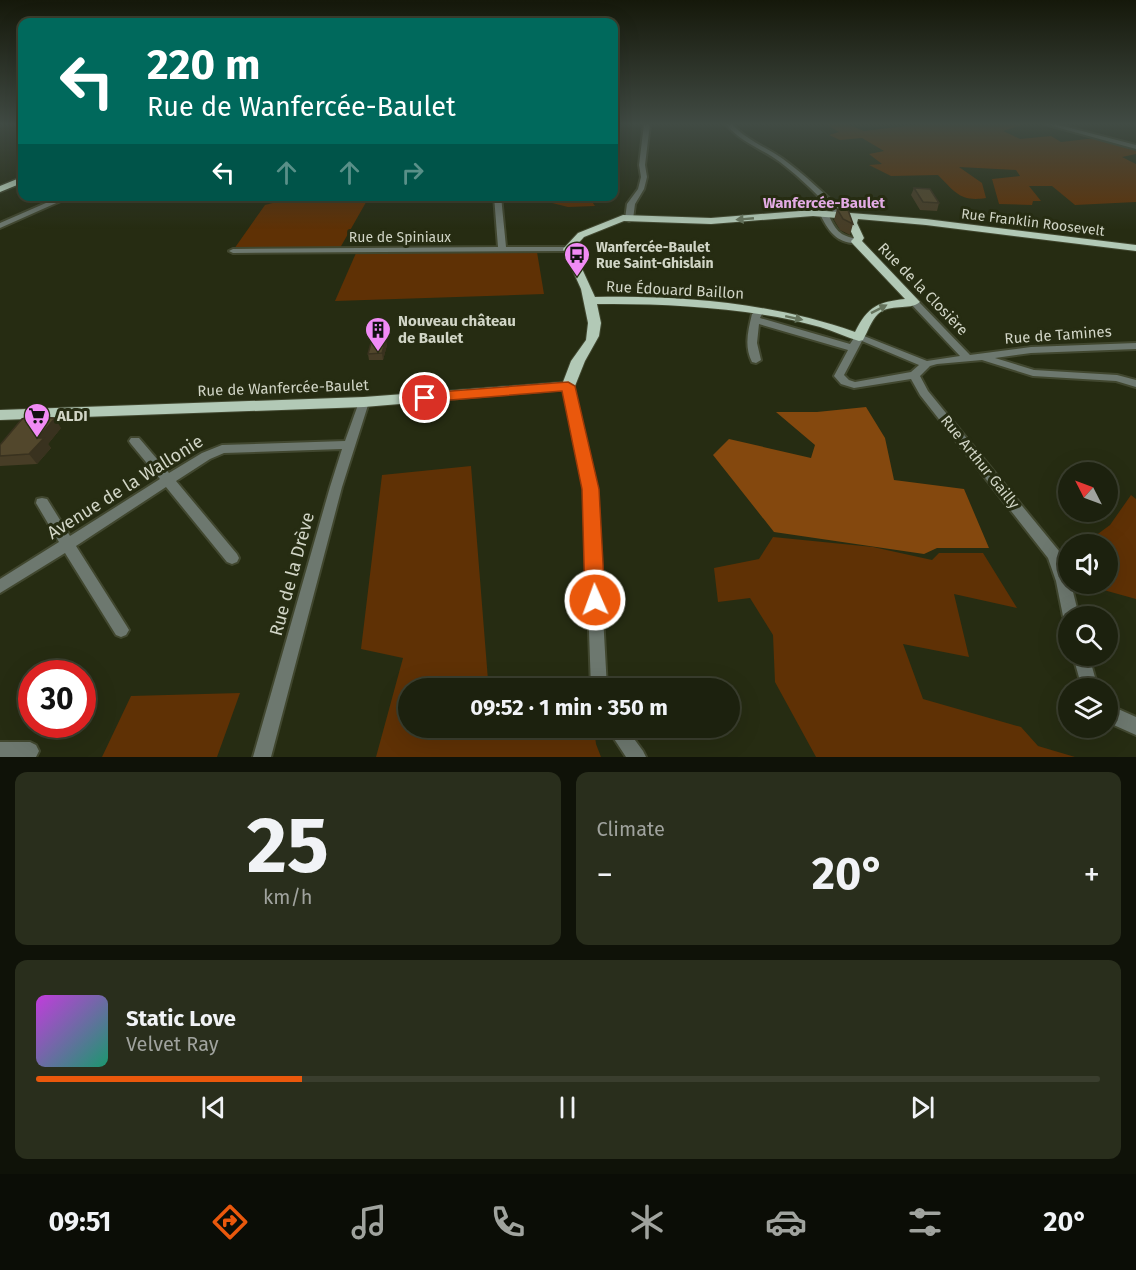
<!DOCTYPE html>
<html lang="en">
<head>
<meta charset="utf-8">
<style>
	:root { --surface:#1c210e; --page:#292e1c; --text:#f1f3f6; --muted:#a0a39e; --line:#3a3e2e; --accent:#ea580c }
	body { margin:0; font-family:"Fira Sans",sans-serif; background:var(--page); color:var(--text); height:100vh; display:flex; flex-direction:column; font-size:22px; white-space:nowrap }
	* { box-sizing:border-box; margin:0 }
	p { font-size:20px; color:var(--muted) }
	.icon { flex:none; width:33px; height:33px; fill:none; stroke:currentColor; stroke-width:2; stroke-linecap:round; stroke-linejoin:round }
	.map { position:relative; height:757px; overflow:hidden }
	.side { display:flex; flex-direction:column; gap:15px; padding:15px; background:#0f1208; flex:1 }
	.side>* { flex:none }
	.banner { position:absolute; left:18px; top:18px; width:600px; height:183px; border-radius:12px; box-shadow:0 6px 24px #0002,0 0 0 2px var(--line); background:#00695c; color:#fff; overflow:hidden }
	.needle { width:39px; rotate:312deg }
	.fabs { position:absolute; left:1058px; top:462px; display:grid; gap:12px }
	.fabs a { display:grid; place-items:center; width:60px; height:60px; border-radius:50%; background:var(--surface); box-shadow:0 6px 24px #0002,0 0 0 2px var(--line); font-size:30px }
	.speed { position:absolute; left:18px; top:660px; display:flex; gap:12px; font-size:30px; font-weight:700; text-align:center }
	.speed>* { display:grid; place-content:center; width:78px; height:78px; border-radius:50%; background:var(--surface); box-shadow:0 6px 24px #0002,0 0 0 2px var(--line); line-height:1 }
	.speed .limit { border:9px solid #d22; background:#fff; color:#111 }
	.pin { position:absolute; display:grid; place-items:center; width:51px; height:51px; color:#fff; margin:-26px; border:3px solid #fff; border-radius:50%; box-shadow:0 2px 6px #0007 }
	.me { position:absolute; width:66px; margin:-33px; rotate:358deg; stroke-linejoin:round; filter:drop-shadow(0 0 4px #0008) }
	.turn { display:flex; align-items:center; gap:21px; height:126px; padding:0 30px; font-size:27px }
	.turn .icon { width:78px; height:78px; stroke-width:2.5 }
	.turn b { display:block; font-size:42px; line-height:51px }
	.lanes { display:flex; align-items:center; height:57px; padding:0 30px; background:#0003; justify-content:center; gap:30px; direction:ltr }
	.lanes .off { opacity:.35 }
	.big { font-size:45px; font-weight:700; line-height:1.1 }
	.side .card { flex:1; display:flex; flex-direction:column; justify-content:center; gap:9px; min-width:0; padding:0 21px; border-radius:12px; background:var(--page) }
	.side .dial { align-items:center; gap:0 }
	.dial b { font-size:78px; line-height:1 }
	.song { display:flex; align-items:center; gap:18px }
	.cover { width:72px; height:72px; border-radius:9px; background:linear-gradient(135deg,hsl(290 70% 55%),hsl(160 70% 35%)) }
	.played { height:6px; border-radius:3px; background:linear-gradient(90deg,var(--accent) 25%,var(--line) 25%) }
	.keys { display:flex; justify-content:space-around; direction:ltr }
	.heat { display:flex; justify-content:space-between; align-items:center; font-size:33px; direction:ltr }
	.side .tiles { flex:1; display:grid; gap:15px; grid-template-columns:1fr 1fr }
	.card:last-child { grid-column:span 2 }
	.trip { position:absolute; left:398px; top:678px; width:342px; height:60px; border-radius:30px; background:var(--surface); box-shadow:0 6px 24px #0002,0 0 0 2px var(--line); font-weight:700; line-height:60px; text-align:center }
	.dock { display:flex; height:96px; justify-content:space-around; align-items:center; background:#0b0d06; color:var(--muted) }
	.dock .icon { width:42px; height:42px }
	.dock .on { color:var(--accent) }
	.dock b { font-size:27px; color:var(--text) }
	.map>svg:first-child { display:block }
	.green { fill:#5f3105 }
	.forest { fill:#84480e }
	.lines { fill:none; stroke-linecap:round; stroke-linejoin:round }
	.minor-casing { stroke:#41472f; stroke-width:4 }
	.major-casing { stroke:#41472f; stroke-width:2 }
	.highway-casing { stroke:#41472f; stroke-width:3 }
	.minor { fill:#6d786f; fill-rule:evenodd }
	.major { fill:#b2c9b6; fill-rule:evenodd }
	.highway { fill:#cde9d2; fill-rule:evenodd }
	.wall { fill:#473d26 }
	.shaded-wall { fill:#39321f }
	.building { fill:#52472c; stroke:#39321f; stroke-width:1.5 }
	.oneway { fill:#65735c }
	.route { fill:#ea580c; stroke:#983908; stroke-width:1.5 }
	.labels { text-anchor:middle; stroke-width:6; stroke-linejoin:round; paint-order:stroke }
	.far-street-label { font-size:14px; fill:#d1d5c6; stroke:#262c12 }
	.far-poi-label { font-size:14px; font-weight:bold; fill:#d1d5c6; stroke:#262c12; text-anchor:start }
	.far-quarter-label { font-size:15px; font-weight:bold; fill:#e3abe4; stroke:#262c12 }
	.street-label { font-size:15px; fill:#d1d5c6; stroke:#262c12 }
	.poi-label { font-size:15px; font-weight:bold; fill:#d1d5c6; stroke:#262c12; text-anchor:start }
	.near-street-label { font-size:18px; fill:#d1d5c6; stroke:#262c12 }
</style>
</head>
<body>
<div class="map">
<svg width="1136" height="757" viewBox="0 0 1136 757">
	<rect width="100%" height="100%" fill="#262c12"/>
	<path class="green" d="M826,124H846L864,131L923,124H1024L1003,131L1020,139L1051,136L1061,142L1096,138L1136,149V154L1122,157L1136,164V202L1075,205L1052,186H1029L1041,201H1033L1032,205L999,204L992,179L1020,176L1016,170L959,167L982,183L986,198C960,202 955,192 938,175L891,176L869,165L882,164L869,154L884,151L862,138L840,140L829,135L839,132Z
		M295,197H369L340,248L234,249L265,205Z
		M548,197H589L595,206L568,207L552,203V198Z
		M537,252L544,294L335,301L356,253Z
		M471,466L488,680L587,683L588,688H408V728H594L596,744L601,757H376L403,658L361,649L382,475Z
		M1131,495L1136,499V599L1082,584H1107V544H1088L1087,542L1110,525Z
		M773,537L873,547L932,560L939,553H983L1017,608L954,594L969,657L903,644L923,699L1021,727L1038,746L1075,757H816L775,682L773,635L750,598L718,602L714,568L759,559Z
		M240,693L217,757H102L131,696Z"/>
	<path class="forest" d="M866,407L885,438L894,480L964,489L989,548H937L924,554L774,532L713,455L729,439L811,458L815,445L776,412H817Z"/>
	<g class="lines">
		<defs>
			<path id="minor" d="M644,124H650L645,165L647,177L644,189L635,204L633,219L629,221L625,219L627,204L638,189L641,177L639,165Z
				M726,124H732C746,140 766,147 783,159C805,175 825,194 844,213V217H838C820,197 801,178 780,162C762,149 740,142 726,124Z
				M1045,124H1055L1136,145V149Z
				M62,196H72L0,228V223Z
				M494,196H501L506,247H568L572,249L568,251L233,253L229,251L233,249L498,247Z
				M821,212H827C836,230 838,236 859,239V243C838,245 828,231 820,214Z
				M914,299L917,300L970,355L1031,347L1136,343V349L1031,353L995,358L1034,370L1117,375L1136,380V387L1116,381L1033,376L982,360L937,364L930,366L920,376L928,391L1059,551L1068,575V584H1071L1079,616H1068V622L1063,616L1056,581L1048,558L920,395L911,379L854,388L841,384L834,376L848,350L759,324L757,343L761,360L756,363L752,362C744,346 748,331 752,314L757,311L762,314L760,318L850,344L856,335L859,334L927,361L960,356L911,304L909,302L911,300ZM862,341L919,365L911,372L855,382L849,380L844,375Z
				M568,383L573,386L596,489L607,688H591L584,489L563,386Z
				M364,398L369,402L342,487L271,757H253L330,487L342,449L224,453L210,459L176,481L237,554L239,558L237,562L232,564L227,562L166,487L76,546L126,625L129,630L126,635L121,637L116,635L65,553L0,593V579L59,542L36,503L37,499L42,498L47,499L70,536L160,479L131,444L129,441L131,438H139L169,473L202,453L222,445L345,441L359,402Z
				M1073,656H1089L1098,688H1082Z
				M1107,704L1136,717V735L1107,722Z
				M607,728H626L643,751L646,757H626Z
				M0,742H30L36,745L39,751L36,757H0Z"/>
			<path id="major" d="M813,210L926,219L1136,245V251L926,225L858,219L857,223L864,238L862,241L920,302C909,311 890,303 878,314C871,321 868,331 863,340L859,341C846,337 833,331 820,327C755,308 665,303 597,304L601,323L599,336L585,361L575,386L568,390L364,407L0,420V410L364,397L563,382L571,361L586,340L588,323L581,289L563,249L578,233L623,215L711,218ZM813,216L849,219L847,223L854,238L851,241L852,243L905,299C878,302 868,306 855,332C773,303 681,295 595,297L573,249L584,237L624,221L711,224Z"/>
			<path id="highway" d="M22,177V183L0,192V186Z"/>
		</defs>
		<use href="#minor" class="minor-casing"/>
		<use href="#major" class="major-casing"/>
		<use href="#highway" class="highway-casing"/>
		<use href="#minor" class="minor"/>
		<use href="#major" class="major"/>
		<use href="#highway" class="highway"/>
	</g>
	<path class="wall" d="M914,188L939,203L937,211L920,210L911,195Z
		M837,209L853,224L850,235L840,230L834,220Z
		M387,345L383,360H369L368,354Z
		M61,428L48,444L51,448L37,464L0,466V445Z"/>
	<path class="shaded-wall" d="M386,339L387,345L383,360L382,353Z
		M55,418L61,428L48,444L51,448L37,464L29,454L38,438Z"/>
	<path class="building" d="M914,188L930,189L939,203L923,202Z
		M837,209L848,210L853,224L843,219Z
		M372,339H386L382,353L368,354Z
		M28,417L55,418L38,438H44L29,454L0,456V445L22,419Z"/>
	<defs><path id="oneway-solid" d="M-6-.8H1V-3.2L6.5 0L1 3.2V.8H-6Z" transform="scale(1.5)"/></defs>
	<g class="oneway">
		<use href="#oneway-solid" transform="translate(745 219) rotate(175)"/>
		<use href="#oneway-solid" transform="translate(879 309) rotate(-27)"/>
		<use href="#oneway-solid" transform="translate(794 318) rotate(12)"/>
	</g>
	<linearGradient id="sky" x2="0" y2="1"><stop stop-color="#15180a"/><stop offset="0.54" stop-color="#414b44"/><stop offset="1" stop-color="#414b44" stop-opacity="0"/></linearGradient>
	<rect width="1136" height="230" fill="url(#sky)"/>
	<path class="route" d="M568,382L575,386L599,489L605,600L602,606L595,608L588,606L585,600L582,489L562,391L425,402L418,398L425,393Z"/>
	<defs>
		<symbol id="bus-pin" viewBox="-11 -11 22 30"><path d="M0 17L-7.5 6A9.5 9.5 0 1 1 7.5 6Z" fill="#f18bf5" stroke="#262c12"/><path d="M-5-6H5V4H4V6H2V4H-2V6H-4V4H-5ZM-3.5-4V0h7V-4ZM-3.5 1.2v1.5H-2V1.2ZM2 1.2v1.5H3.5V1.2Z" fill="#111"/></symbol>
		<symbol id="building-pin" viewBox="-11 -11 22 30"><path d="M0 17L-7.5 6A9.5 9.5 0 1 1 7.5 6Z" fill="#f18bf5" stroke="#262c12"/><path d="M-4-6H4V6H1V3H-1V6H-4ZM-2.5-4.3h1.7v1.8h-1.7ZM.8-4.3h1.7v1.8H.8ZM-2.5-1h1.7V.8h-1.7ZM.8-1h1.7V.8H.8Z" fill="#111"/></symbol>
		<symbol id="supermarket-pin" viewBox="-11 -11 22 30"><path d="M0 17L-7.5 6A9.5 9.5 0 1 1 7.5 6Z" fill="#f18bf5" stroke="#262c12"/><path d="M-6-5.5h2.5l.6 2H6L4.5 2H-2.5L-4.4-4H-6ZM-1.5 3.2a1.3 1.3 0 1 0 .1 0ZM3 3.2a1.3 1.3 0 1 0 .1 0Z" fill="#111"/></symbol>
	</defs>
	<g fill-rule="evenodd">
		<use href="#bus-pin" x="562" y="240" width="30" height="40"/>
		<use href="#building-pin" x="363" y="315" width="30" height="40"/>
		<use href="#supermarket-pin" x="22" y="401" width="30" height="40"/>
	</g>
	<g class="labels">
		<g class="far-street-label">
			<text transform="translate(1033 222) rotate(7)" y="5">Rue Franklin Roosevelt</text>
			<text x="400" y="242">Rue de Spiniaux</text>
		</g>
		<g class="far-poi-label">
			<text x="596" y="252">Wanfercée-Baulet<tspan x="596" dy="16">Rue Saint-Ghislain</tspan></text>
		</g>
		<g class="far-quarter-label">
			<text x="824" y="208">Wanfercée-Baulet</text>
		</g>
		<g class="street-label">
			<text transform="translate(923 289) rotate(46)" y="5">Rue de la Closière</text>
			<text transform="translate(675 290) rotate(3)" y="5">Rue Édouard Baillon</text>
			<text transform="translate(1058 335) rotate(-4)" y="5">Rue de Tamines</text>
			<text transform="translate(283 388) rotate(-2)" y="5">Rue de Wanfercée-Baulet</text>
			<text transform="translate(980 462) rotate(51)" y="5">Rue Arthur Gailly</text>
		</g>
		<g class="poi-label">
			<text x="398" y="326">Nouveau château<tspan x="398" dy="17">de Baulet</tspan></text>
			<text x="57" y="421">ALDI</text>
		</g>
		<g class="near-street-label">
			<text transform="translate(125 487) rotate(-32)" y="6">Avenue de la Wallonie</text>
			<text transform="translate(292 574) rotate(-75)" y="6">Rue de la Drève</text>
		</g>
	</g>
</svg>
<div class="fabs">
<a><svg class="needle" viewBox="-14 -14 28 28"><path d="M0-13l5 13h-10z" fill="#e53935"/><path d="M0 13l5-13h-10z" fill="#a0a39e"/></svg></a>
<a><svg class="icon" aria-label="sound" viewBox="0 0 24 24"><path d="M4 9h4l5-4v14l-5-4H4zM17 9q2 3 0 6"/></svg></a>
<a><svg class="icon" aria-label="search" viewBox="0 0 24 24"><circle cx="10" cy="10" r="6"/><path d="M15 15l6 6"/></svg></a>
<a><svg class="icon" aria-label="layers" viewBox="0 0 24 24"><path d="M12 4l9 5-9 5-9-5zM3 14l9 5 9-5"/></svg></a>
</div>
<div class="speed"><div class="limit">30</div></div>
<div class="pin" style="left:425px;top:398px;background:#d93025"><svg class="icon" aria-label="arrive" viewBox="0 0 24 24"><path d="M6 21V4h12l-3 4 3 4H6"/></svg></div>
<svg class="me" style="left:595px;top:600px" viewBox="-20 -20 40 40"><circle r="17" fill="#ea580c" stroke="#fff" stroke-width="3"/><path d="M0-11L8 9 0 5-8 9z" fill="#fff"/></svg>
<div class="trip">09:52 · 1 min · 350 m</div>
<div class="banner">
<div class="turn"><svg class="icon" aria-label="left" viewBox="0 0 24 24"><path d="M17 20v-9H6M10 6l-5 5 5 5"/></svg><div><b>220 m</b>Rue de Wanfercée-Baulet</div></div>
<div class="lanes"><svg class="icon" aria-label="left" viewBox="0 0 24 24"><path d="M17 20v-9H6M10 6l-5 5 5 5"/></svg><svg class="icon off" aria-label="ahead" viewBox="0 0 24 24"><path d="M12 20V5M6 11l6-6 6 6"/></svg><svg class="icon off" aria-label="ahead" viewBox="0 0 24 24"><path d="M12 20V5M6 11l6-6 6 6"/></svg><svg class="icon off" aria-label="right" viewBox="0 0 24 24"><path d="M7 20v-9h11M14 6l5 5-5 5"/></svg></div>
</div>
</div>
<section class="side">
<div class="tiles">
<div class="card dial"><b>25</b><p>km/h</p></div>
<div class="card"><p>Climate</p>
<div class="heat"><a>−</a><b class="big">20°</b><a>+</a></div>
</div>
<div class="card">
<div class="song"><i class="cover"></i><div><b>Static Love</b><p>Velvet Ray</p></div></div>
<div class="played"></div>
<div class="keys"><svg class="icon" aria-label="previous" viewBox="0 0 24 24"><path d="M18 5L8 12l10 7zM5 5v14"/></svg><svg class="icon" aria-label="pause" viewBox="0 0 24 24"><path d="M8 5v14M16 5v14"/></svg><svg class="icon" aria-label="next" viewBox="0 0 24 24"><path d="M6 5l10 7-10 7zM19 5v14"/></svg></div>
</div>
</div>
</section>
<nav class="dock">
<b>09:51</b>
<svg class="icon on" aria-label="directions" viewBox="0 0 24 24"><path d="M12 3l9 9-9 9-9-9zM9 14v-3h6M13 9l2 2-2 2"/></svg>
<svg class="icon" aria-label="music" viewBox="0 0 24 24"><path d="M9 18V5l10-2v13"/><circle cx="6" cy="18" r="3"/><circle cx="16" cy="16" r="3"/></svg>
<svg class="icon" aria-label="phone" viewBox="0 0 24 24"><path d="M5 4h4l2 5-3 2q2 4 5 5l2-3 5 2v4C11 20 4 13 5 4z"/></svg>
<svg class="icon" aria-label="climate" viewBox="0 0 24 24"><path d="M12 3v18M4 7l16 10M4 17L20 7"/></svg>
<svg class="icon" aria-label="car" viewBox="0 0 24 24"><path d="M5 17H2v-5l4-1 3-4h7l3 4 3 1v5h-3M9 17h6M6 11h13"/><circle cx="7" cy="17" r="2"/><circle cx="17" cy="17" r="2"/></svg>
<svg class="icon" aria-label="filters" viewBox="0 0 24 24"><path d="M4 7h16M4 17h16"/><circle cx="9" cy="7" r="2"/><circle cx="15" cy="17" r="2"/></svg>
<b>20°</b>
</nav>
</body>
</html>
